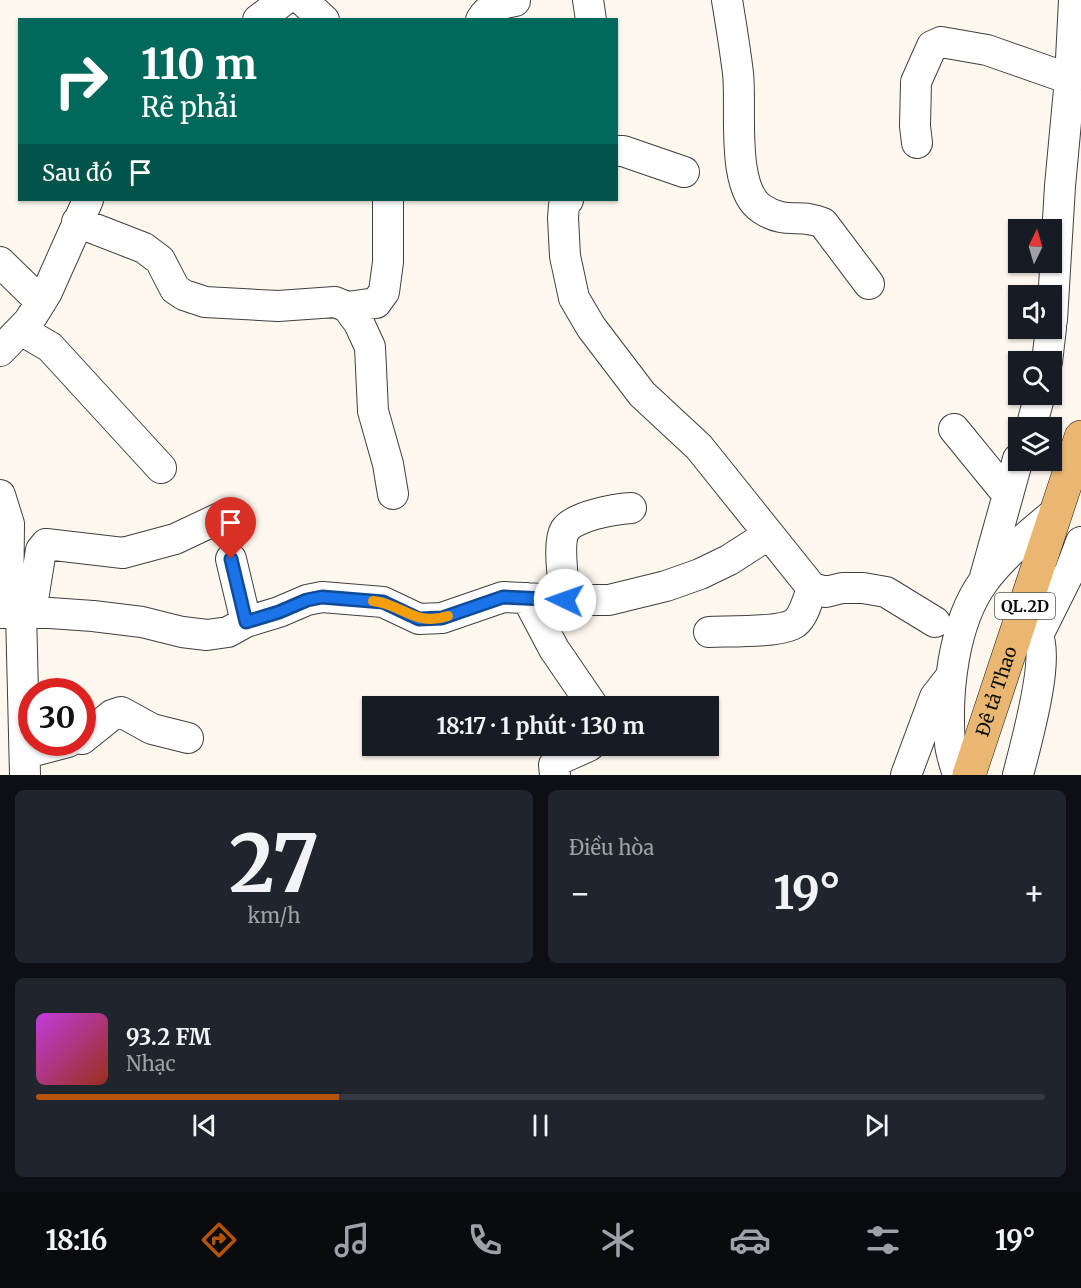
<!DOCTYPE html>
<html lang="vi">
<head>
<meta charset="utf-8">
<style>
	:root { --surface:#171b24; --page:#20242c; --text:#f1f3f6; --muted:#9ea1a6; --line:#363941; --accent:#b45309 }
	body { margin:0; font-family:Merriweather,serif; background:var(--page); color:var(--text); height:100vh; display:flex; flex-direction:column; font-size:22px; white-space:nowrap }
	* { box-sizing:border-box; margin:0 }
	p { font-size:20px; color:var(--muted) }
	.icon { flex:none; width:33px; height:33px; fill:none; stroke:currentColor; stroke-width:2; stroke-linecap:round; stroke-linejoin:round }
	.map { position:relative; height:775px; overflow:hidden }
	.drawer { display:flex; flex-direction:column; gap:15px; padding:15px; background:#0d0f14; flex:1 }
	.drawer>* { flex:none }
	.guide { position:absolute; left:18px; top:18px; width:600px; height:183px; border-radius:0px; box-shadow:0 2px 4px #0004; background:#00695c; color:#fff; overflow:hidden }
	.needle { width:39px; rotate:5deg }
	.tools { position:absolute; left:1008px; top:219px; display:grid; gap:12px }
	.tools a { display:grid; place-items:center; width:54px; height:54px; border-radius:0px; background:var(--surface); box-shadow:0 2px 4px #0004; font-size:30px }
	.speed { position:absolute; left:18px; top:678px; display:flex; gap:12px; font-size:30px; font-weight:700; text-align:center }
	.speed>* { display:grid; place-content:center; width:78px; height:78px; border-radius:50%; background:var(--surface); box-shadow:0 2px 4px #0004; line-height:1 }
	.speed .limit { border:9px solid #d22; background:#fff; color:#111 }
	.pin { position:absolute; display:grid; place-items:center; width:51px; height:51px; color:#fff; margin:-62px -26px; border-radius:50% 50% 50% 0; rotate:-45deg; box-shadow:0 0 6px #0007 }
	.pin .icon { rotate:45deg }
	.me { position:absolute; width:66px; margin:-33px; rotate:273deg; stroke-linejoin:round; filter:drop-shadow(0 0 4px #0008) }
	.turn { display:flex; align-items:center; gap:21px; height:126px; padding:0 24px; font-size:27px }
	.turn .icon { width:78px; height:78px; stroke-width:2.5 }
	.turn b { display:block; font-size:42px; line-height:51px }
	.then { display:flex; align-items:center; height:57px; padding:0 24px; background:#0003; gap:12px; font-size:22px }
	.big { font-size:45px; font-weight:700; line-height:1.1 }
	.drawer .card { flex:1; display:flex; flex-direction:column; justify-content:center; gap:9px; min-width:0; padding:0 21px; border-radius:9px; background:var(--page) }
	.drawer .dial { align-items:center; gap:0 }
	.dial b { font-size:78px; line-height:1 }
	.song { display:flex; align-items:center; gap:18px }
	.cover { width:72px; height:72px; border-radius:9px; background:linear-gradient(135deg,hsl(290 70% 55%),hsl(10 70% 35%)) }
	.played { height:6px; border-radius:3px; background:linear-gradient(90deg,var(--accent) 30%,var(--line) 30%) }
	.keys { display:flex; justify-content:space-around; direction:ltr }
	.heat { display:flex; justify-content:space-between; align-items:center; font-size:33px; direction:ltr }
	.drawer .tiles { flex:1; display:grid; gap:15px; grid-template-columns:1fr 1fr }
	.card:last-child { grid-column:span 2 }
	.trip { position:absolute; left:362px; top:696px; width:357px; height:60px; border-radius:0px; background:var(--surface); box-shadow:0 2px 4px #0004; font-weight:700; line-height:60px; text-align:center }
	.tab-bar { display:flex; height:96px; justify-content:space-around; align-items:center; background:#090b0e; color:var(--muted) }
	.tab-bar .icon { width:42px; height:42px }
	.tab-bar .current { color:var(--accent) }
	.tab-bar b { font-size:27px; color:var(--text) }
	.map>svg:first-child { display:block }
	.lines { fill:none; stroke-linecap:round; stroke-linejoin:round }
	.minor-casing { stroke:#3f3f3f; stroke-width:32 }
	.major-casing { stroke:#1d1d1d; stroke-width:34 }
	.minor { stroke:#fff; stroke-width:30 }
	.major { stroke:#e9b772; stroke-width:33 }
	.route-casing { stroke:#114b97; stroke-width:15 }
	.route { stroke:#1a73e8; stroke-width:10 }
	.slow { stroke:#f59e0b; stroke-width:10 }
	.labels { text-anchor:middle; stroke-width:6; stroke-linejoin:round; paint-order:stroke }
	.shield { fill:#fff; stroke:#555; stroke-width:1.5 }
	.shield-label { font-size:16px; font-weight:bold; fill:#0c0c0c }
	.street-label { font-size:18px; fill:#0c0c0c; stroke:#fff }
</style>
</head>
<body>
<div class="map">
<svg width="1081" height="775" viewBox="0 0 1081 775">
	<rect width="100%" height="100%" fill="#fdf7ee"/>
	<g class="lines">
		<defs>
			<path id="minor" d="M302,0L324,20
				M588,0L591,20
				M727,0C731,24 735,49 738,73C742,107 730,189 762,209C786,225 800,213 823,223L869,284
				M258,20L284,0
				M481,20C490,5 499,4 515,1
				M917,143L915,126L916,82L932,46L941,42L987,50L1070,79
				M616,151H623L684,172
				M568,200L564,205L563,218L565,256L574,298L591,327L642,394L699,447L812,588L826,592L842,588H863L886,592L935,622
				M77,222L144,248L160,260L175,289L184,295L205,302L278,306L335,302L347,307L359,323L370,347L373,411L388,464L393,494
				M0,262L41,302
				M347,307L376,303L384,292L388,262V200
				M1052,320L1060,186L1070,79L1074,0
				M21,330L50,347L161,468
				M0,351L29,321L47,292L88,200
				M1047,362L1051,328
				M1031,428L1040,394
				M954,429L1008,495
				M0,495L9,524L8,613
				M231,559L246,622
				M985,577L1018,459
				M527,598L554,649L593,706
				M565,600C564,584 557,543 565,530C574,516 615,509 631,508
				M21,612L25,775
				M31,612L41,550L46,544L123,553L175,539L226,515
				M0,613H50L93,616L142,622L182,632L207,635L228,632L246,622L279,612L307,600L322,597L383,602L419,619L442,618L503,597L565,600H609L666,586L700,574L729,560L768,535
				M709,632C728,631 781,633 795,623C804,616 808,599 812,588
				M1038,635L1070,571L1081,542
				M82,739L112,715L121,712L152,729L188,738
				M26,753L68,742
				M555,775L554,765L560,759L589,746
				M906,775L935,697L949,679
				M958,775C955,765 951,754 950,744C946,693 953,623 984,581C1004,554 1032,532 1057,511
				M1018,775C1025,747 1051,657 1037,634C1033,627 1026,621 1022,616"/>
			<g id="major">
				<path id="s1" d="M969,775L1081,437"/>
			</g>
		</defs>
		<use href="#minor" class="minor-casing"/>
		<use href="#major" class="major-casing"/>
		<use href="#minor" class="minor"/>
		<use href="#major" class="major"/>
	</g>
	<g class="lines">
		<defs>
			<path id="route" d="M231,559L246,622L279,612L307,600L322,597L383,602L419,619L442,618L503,597L565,600"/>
		</defs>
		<use href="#route" class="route-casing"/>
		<use href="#route" class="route"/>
		<path class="slow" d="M373,601C402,604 415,627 448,616"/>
	</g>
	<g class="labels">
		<rect class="shield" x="995" y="593" width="60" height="26" rx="4.5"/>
		<g class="shield-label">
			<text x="1025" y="612">QL.2D</text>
		</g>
		<g class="street-label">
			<text dy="6" stroke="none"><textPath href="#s1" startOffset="88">Đê tả Thao</textPath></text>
		</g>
	</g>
</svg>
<div class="tools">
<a><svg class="needle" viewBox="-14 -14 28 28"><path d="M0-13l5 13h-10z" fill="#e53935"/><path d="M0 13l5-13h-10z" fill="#9ea1a6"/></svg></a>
<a><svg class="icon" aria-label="sound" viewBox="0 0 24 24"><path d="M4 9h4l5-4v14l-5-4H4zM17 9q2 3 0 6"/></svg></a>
<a><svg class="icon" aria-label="search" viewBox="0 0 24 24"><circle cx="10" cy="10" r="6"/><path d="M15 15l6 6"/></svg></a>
<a><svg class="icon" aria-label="layers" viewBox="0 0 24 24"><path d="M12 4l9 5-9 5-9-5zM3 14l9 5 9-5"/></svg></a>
</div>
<div class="speed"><div class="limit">30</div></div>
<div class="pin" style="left:231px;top:559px;background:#d93025"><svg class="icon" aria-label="arrive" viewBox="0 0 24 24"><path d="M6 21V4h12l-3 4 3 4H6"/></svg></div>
<svg class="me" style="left:565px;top:600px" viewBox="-20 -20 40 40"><circle r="19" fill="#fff"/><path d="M0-13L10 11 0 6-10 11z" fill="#1a73e8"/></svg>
<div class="trip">18:17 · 1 phút · 130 m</div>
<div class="guide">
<div class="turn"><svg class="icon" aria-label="right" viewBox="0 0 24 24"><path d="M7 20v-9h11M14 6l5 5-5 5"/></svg><div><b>110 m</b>Rẽ phải</div></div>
<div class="then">Sau đó<svg class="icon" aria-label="arrive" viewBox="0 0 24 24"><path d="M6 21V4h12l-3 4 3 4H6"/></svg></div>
</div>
</div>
<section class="drawer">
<div class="tiles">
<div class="card dial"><b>27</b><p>km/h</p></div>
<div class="card"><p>Điều hòa</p>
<div class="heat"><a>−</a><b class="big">19°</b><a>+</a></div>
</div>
<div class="card">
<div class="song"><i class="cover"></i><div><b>93.2 FM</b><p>Nhạc</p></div></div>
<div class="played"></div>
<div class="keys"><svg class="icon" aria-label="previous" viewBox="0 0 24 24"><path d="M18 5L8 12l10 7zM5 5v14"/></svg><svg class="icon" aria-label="pause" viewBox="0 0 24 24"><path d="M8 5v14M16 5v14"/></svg><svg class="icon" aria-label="next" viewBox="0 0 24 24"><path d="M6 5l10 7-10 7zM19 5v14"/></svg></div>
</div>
</div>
</section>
<nav class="tab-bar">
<b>18:16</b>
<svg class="icon current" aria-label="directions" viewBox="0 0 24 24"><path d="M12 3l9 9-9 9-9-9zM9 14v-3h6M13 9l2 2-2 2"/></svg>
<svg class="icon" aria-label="music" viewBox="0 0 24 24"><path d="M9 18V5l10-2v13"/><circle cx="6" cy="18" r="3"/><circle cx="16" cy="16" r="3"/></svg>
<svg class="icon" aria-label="phone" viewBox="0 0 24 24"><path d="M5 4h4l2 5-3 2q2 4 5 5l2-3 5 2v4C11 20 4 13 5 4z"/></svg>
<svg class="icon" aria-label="climate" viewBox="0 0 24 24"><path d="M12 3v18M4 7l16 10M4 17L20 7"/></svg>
<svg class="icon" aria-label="car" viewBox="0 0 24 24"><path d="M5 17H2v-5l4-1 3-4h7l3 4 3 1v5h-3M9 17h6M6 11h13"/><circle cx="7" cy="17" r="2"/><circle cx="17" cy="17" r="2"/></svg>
<svg class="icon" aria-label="filters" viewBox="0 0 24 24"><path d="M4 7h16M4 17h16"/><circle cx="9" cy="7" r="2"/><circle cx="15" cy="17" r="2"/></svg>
<b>19°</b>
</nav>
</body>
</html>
